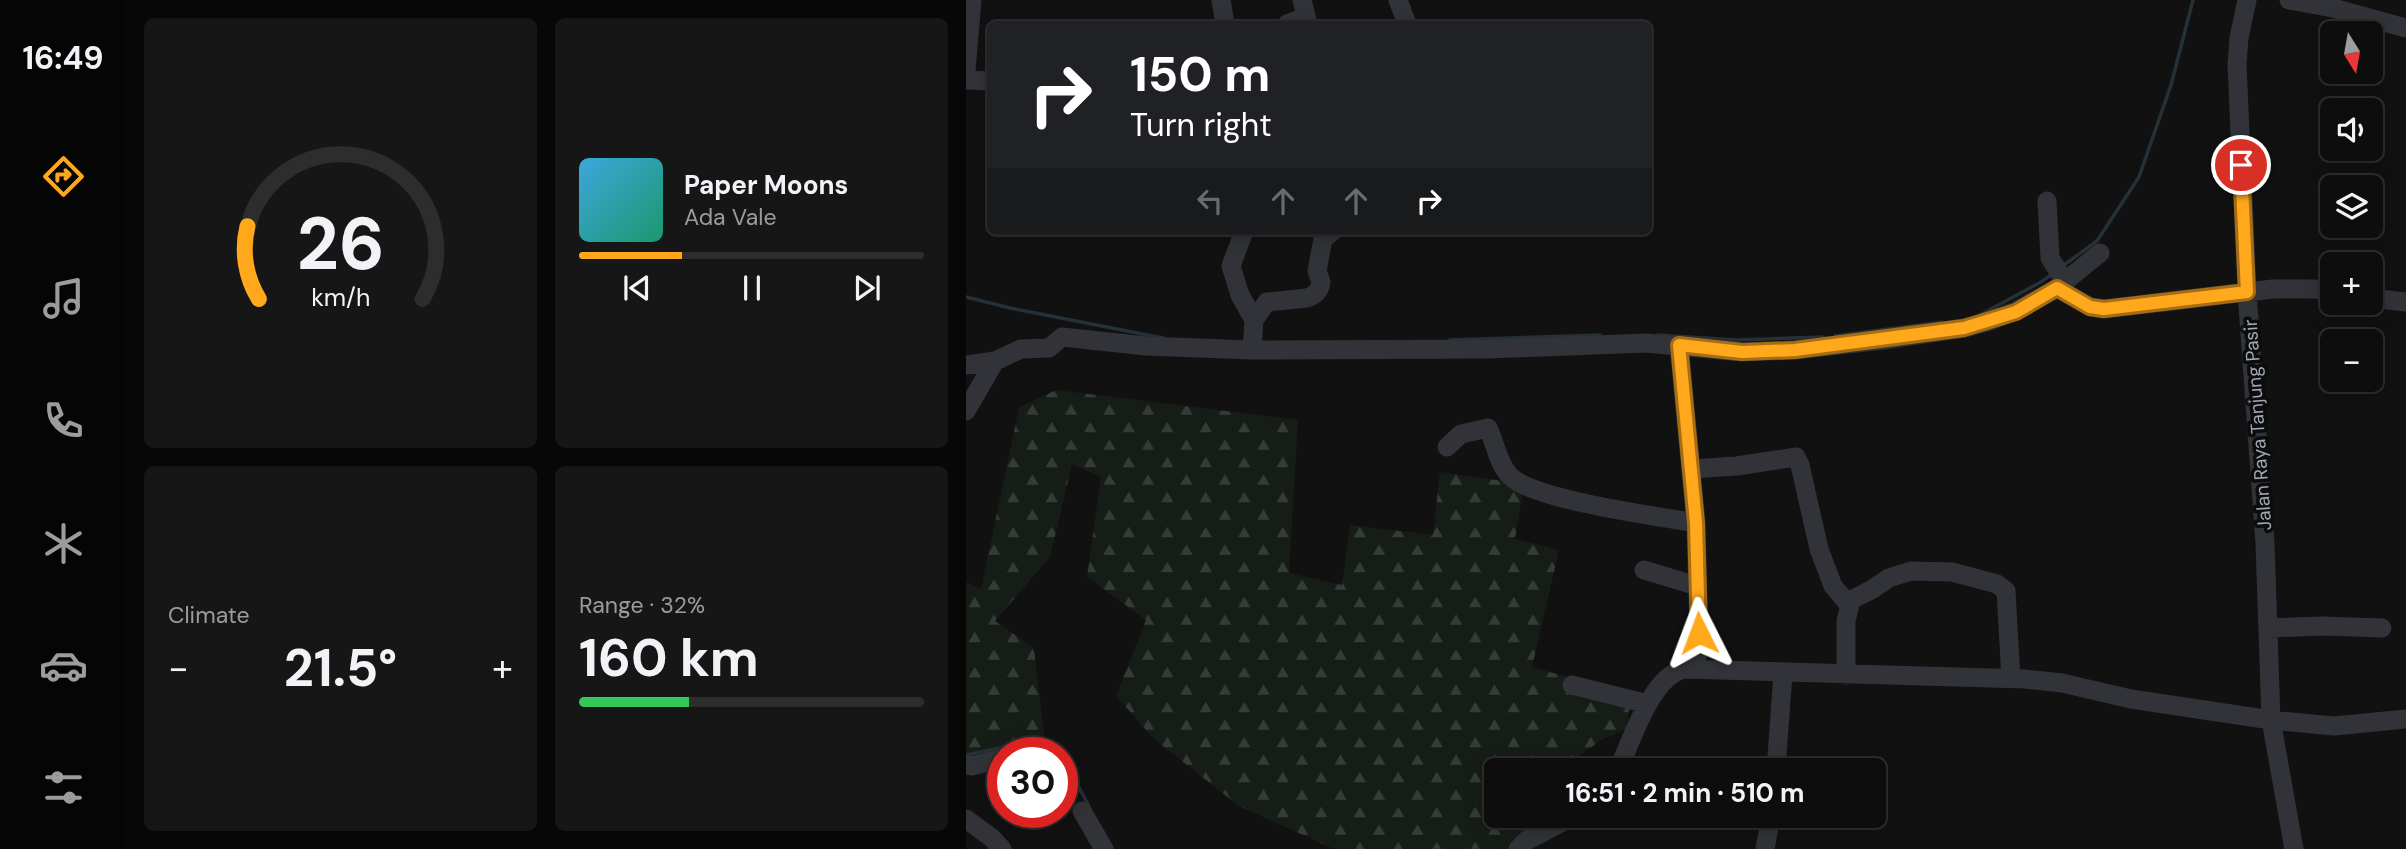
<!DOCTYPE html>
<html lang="en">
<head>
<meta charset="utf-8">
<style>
	:root { --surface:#0d0d0e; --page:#161617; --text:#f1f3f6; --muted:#9a9c9e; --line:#2d2d2e; --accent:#ffa81c }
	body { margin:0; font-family:"DM Sans",sans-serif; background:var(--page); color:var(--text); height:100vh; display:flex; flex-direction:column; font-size:26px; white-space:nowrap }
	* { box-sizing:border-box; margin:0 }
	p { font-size:23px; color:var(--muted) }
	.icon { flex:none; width:38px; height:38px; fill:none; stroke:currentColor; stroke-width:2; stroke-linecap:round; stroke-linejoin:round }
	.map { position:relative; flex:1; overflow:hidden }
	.sheet { display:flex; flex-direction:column; gap:18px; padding:18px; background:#070708; width:840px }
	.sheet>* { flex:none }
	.guide { position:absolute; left:21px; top:21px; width:665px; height:214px; border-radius:10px; box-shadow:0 4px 18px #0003,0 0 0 2px var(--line); background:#202124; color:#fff; overflow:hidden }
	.needle { width:46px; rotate:169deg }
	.controls { position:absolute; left:1354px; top:21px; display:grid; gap:14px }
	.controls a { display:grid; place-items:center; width:63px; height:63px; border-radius:10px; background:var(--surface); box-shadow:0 4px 18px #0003,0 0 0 2px var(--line); font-size:35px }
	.speed { position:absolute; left:21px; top:737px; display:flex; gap:14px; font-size:35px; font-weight:700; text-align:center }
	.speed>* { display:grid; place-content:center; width:91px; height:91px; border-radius:50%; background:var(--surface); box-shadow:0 4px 18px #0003,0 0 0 2px var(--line); line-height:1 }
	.speed .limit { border:10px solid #d22; background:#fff; color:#111 }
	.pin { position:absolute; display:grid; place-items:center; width:60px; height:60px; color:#fff; margin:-30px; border:4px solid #fff; border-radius:50%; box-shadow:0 2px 7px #0007 }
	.me { position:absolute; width:77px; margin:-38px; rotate:357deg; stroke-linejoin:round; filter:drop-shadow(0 0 5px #0008) }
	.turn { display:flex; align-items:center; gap:24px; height:147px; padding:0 28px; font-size:32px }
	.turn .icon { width:91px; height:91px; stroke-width:2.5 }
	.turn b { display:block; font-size:49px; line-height:60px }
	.lanes { display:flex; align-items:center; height:66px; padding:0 28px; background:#0003; justify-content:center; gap:35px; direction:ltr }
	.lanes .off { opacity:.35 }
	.big { font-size:52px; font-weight:700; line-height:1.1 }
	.sheet .widget { flex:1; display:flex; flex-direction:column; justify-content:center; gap:10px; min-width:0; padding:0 24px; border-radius:10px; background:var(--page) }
	.sheet .dial { align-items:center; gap:0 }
	.dial svg { height:182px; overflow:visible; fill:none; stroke:var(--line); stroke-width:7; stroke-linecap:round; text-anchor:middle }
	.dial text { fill:var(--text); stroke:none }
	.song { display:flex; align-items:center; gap:21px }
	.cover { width:84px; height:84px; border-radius:10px; background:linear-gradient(135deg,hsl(200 70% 55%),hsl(160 70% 35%)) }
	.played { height:7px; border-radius:4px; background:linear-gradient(90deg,var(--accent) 30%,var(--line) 30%) }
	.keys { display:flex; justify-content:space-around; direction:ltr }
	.heat { display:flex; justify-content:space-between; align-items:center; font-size:38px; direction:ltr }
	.charge { height:10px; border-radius:5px; background:linear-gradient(90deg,#34c759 32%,var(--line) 0) }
	.sheet .tiles { flex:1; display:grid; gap:18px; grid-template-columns:repeat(2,1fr) }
	.trip { position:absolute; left:518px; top:758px; width:402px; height:70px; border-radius:10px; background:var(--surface); box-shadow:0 4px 18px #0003,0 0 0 2px var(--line); font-weight:700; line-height:70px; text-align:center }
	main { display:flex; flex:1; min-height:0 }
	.tab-bar { display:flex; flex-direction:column; width:126px; justify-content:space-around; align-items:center; background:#050506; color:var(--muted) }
	.tab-bar .icon { width:49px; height:49px }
	.tab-bar .selected { color:var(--accent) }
	.tab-bar b { font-size:32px; color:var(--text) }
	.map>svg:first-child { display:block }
	.forest { fill:url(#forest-firs) }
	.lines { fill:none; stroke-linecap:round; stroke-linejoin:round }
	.stream { stroke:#263037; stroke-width:3.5 }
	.minor { stroke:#313338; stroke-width:19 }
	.route-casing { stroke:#a66d12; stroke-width:18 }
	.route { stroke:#ffa81c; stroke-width:12 }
	.labels { text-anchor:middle; stroke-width:7; stroke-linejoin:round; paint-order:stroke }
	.street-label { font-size:19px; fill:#a0a7b5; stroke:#0c0c0d }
</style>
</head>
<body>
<main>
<nav class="tab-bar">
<b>16:49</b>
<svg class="icon selected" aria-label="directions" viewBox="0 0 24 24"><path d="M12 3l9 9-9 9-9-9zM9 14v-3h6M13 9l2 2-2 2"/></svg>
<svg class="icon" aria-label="music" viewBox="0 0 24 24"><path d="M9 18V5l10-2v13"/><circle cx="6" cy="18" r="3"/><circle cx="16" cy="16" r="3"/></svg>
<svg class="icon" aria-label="phone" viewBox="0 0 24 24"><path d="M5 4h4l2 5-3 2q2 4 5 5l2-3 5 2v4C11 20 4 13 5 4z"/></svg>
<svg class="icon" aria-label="climate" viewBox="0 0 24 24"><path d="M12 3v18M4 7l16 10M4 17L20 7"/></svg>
<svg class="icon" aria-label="car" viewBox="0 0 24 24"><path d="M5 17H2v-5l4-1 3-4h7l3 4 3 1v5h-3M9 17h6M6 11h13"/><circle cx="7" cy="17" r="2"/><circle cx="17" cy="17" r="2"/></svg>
<svg class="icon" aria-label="filters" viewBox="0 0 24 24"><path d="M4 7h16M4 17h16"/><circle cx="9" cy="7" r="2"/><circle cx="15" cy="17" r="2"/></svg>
</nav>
<section class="sheet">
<div class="tiles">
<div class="widget dial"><svg viewBox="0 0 100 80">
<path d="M14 69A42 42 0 1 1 86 69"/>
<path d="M14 69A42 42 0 0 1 9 37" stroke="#ffa81c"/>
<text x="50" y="56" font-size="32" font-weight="700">26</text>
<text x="50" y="72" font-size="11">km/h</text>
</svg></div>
<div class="widget">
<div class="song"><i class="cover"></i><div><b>Paper Moons</b><p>Ada Vale</p></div></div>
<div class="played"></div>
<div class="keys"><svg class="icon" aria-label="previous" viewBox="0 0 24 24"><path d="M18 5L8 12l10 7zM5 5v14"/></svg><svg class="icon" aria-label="pause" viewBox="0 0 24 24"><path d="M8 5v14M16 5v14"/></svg><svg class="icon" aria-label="next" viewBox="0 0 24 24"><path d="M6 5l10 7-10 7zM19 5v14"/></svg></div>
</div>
<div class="widget"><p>Climate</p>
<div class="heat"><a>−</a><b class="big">21.5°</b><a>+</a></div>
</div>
<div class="widget"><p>Range · 32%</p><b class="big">160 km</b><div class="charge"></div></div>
</div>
</section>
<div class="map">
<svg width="1440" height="849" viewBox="0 0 1440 849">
	<defs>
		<pattern id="forest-firs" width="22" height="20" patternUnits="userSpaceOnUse" patternTransform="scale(1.75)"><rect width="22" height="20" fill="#161d17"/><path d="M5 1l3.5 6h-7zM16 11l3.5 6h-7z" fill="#353b36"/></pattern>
	</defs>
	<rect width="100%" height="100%" fill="#111112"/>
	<path class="forest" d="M90,390L332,420L323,573L376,585L384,525L467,535L474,472L558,484L549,539L593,550L566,667L665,695L661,729L635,740L594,770H530V816H597L603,829L568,849H368L273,806L188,739L150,696L180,620L121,577L135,477L106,464L84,557L29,621L68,648L80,752H37L0,769V582L15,589L53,408Z"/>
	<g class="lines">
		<path class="stream" d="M1098,265L1131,241L1173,177L1205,85L1227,0
			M0,297L44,308L197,338
			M1014,315L1075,282L1086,274
			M691,335L770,340L858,337
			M869,336L976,322
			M484,340L634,335
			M0,755L61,742L80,741L93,752
			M96,756L123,806"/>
		<path class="minor" d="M255,0L259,24
			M336,0L342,24
			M432,0L441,24
			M1281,0L1273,38L1271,64L1281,292L1299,543L1305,720L1328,849
			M1323,0L1367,8L1440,28
			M321,24L340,17
			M0,71L6,0
			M0,80L24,81
			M1081,201L1084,258L1099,282
			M278,231L265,266L274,295L288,320
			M1091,288L1124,307L1138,309L1307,289H1351L1367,291
			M1405,298L1440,302
			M713,345L730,523L733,633L730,669
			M286,350L288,320L301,302L341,298C350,295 354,290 355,282L351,271L357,239L367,231
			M0,365L29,361L55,349L83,348L96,337L180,346L286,350L522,349L680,343L776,352L829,350L917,340L998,328L1024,321L1050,311L1091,288L1134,253
			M0,411L29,361
			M481,447L495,434L522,428C529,442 532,464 544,476C567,500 692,516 730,523
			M725,469L771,466L830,457L834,465L853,549L867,586L883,605
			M678,570L731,586
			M1303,628L1357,626L1416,628
			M880,675V621L885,600L905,590L923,578L945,571L986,572L1031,584L1040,591L1045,679
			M606,685L682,704
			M60,752H74
			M0,765L6,766L37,758
			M652,770C665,742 686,674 719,669L1059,679L1096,683L1165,699L1305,720L1368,726L1440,719
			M810,770L817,673
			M116,811L138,849
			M0,819L26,838L36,849
			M552,849L561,840L608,816
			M799,849L805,816"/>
	</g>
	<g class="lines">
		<defs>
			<path id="route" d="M733,633L730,523L713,345L776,352L829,350L998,328L1050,312L1091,288L1124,307L1138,309L1281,292L1275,165"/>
		</defs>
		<use href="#route" class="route-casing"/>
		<use href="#route" class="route"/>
	</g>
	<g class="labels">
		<g class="street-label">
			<text transform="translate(1291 425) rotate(-94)" y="7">Jalan Raya Tanjung Pasir</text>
		</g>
	</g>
</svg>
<div class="controls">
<a><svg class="needle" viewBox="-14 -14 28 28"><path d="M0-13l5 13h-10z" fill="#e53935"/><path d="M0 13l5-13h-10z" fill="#9a9c9e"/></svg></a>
<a><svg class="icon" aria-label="sound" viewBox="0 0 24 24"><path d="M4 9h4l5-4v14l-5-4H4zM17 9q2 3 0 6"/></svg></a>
<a><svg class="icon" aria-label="layers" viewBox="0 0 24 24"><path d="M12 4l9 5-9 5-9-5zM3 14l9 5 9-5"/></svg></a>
<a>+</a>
<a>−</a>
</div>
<div class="speed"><div class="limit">30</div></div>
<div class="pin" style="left:1275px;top:165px;background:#d93025"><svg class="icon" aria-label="arrive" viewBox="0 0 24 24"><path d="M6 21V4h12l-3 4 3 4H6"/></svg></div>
<svg class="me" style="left:733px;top:633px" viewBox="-20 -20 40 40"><path d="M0-17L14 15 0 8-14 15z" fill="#ffa81c" stroke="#fff" stroke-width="4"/></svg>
<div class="trip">16:51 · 2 min · 510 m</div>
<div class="guide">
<div class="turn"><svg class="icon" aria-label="right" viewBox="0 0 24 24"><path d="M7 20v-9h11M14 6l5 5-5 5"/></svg><div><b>150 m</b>Turn right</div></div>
<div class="lanes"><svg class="icon off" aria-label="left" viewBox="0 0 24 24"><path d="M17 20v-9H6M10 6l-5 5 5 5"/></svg><svg class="icon off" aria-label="ahead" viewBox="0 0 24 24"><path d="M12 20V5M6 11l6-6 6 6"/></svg><svg class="icon off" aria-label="ahead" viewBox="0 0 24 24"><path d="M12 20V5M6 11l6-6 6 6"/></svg><svg class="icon" aria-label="right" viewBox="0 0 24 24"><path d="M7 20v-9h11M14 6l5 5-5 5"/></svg></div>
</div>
</div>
</main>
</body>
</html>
